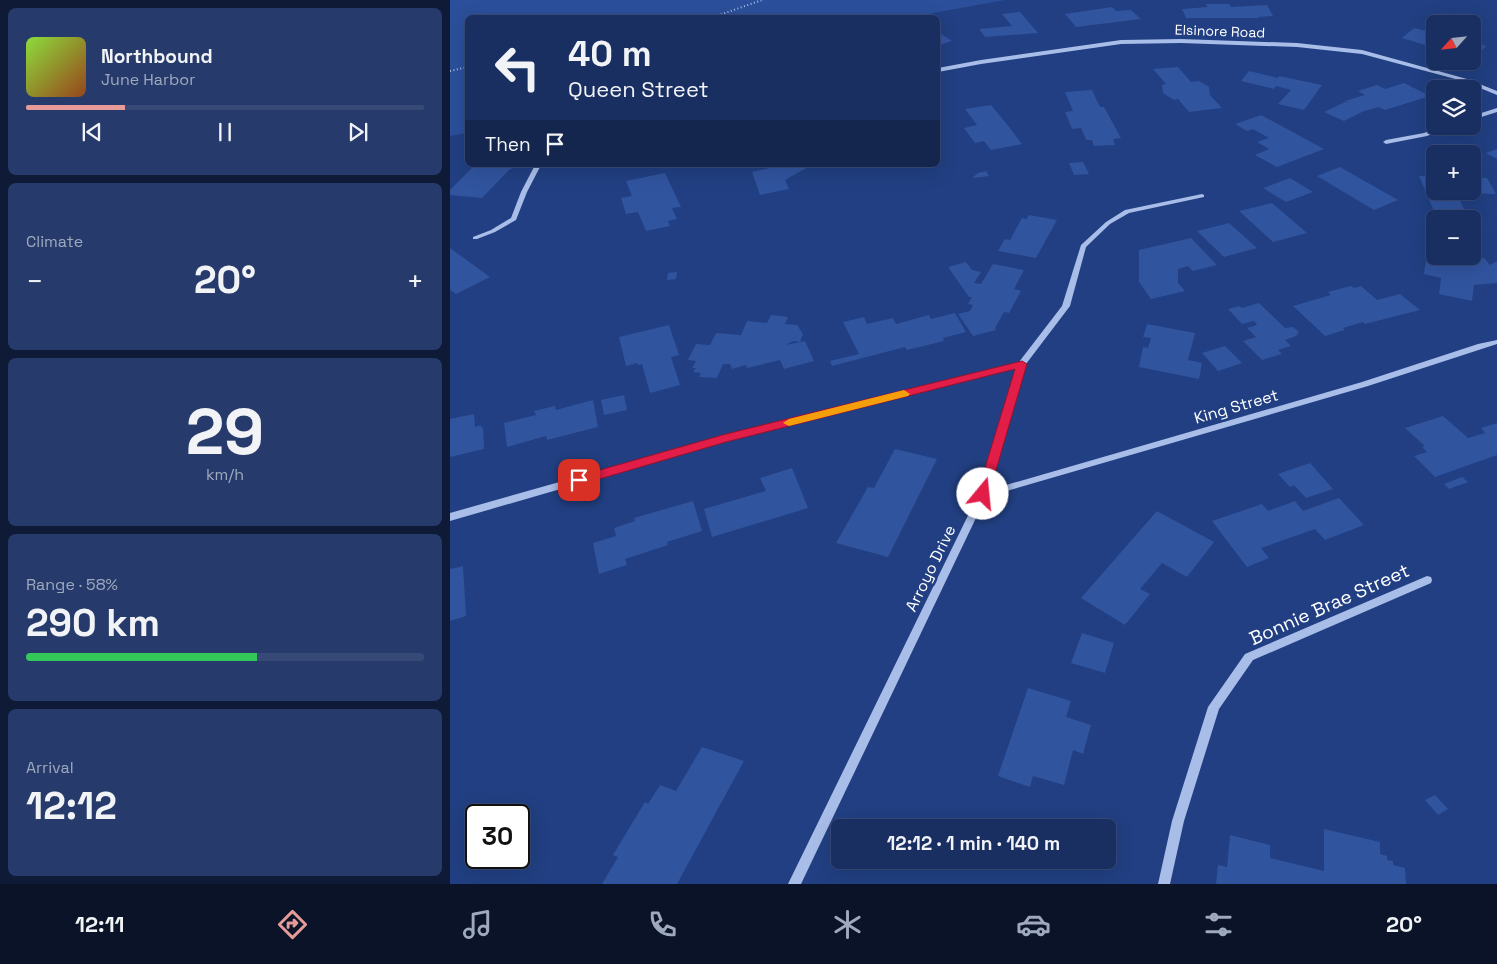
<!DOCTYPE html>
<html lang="en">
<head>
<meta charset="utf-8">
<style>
	:root { --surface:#192f62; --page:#263b6b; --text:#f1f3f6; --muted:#9fa9be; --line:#374a77; --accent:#e69b98 }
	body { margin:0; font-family:"Space Grotesk",sans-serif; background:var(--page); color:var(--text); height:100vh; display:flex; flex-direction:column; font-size:19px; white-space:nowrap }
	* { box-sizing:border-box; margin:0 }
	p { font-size:16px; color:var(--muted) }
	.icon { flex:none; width:28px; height:28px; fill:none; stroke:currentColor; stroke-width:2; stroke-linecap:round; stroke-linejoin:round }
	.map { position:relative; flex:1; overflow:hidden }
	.panel { display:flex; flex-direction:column; gap:8px; padding:8px; background:#0e1a36; width:450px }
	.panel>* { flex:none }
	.banner { position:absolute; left:15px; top:15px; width:475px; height:152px; border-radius:8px; box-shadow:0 5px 20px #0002,0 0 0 1px var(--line); background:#192f62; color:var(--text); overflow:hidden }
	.needle { width:32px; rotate:243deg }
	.controls { position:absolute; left:976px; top:15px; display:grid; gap:10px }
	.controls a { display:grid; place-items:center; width:55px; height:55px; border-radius:8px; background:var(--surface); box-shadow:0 5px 20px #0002,0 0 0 1px var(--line); font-size:25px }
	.speed { position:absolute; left:15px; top:804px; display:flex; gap:10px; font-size:25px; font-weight:700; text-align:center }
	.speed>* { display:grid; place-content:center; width:65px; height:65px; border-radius:50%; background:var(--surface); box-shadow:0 5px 20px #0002,0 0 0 1px var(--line); line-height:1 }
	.speed .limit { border:2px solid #111; border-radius:8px; background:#fff; color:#111 }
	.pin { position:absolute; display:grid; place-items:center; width:42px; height:42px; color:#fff; margin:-21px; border-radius:10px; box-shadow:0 2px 8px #0006 }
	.me { position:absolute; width:55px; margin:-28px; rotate:17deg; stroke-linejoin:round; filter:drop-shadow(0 0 4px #0008) }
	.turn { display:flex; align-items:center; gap:18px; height:105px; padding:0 20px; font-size:22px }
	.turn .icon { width:65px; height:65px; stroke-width:2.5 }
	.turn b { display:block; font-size:35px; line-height:42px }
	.then { display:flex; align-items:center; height:48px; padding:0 20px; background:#0003; gap:10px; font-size:19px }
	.big { font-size:38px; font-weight:800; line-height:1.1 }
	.panel .widget { flex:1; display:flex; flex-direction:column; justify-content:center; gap:8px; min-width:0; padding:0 18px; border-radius:8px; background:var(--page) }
	.panel .dial { align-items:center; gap:0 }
	.dial b { font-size:65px; line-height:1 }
	.song { display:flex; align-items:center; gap:15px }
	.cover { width:60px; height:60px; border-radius:8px; background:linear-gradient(135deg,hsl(90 70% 55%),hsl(20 70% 35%)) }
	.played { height:5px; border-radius:2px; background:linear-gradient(90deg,var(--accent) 25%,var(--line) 25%) }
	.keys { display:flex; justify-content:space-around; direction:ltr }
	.heat { display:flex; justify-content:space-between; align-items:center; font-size:28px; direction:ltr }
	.charge { height:8px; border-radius:4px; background:linear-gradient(90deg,#34c759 58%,var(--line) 0) }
	.trip { position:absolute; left:381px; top:819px; width:285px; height:50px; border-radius:8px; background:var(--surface); box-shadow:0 5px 20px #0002,0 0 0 1px var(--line); font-weight:800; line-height:50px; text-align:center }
	.tabs { display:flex; height:80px; justify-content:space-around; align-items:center; background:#0a1327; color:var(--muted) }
	.tabs .icon { width:35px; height:35px }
	.tabs .on { color:var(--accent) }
	.tabs b { font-size:22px; color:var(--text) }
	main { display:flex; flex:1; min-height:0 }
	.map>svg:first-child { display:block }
	.green { fill:#2b4f9a }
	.building { fill:#31549f }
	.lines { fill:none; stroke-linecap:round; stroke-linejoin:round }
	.path { stroke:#a8bde8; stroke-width:2; stroke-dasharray:1 2.5; stroke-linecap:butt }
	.minor { fill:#a8bde8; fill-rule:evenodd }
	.route { fill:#e11d48; stroke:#92132f }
	.slow { fill:#f59e0b }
	.labels { text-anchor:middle; stroke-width:5; stroke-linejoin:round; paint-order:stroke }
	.far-street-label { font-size:14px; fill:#fff; stroke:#213f82 }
	.street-label { font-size:16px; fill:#fff; stroke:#213f82 }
	.near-street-label { font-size:19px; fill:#fff; stroke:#213f82 }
</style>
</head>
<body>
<main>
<section class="panel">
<div class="widget">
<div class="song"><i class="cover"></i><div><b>Northbound</b><p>June Harbor</p></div></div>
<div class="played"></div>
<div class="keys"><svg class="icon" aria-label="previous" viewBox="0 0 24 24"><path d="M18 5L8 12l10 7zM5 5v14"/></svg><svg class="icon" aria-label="pause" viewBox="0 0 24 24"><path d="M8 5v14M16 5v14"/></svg><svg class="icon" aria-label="next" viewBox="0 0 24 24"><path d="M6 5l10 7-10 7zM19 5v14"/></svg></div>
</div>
<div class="widget"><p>Climate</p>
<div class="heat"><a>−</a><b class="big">20°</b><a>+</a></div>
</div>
<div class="widget dial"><b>29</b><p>km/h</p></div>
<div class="widget"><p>Range · 58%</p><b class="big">290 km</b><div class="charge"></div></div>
<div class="widget"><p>Arrival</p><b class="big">12:12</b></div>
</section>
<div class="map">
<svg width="1047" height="884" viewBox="0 0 1047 884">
	<rect width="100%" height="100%" fill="#213f82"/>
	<path class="green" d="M0,0H555L456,18H18L17,133L0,136Z"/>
	<path class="building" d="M756,4H779L781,7L817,5L823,16L808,17L809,18H736L732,9L758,7Z
		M662,7L666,11L681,10L691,19L626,27L615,14Z
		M570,12L588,33L535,37L529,29L562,26L552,14Z
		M964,28L985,33V48L952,38Z
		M488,32L502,41L489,45L492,47L488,48Z
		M1022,42L1036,46L1025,57L1022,56Z
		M728,67L741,82L749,81L759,87L760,95L772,108L739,112L728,99L724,100L713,93L712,85L716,84L703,69Z
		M799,71L828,78L829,76L872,85L854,110L828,104L841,90L826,86L824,89L791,81Z
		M954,83L980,96L935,110L929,107L914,111L894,121L874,112L895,102L899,103L895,101L915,95L908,91L927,85L935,89Z
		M642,90L650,107H654L671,138L663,139L665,145L644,146L642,140H636L631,128L622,129L615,112L623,111L615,92Z
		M541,105L560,128L572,144L541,150L534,141L525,143L514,128L527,125L515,109Z
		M811,115L874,149L827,167L805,155L819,149L807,142L819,138L803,129L797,131L785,124Z
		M1047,149V159L1036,153Z
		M633,162L639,174L624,175L619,163Z
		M19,165H68L59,170L32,198L0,195V190L23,167H19Z
		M313,165H379L377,168L360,166L335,180L339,189L310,195L302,172L320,168Z
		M890,167L948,200L924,210L867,176Z
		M536,171L539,176L524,178L523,177L528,173Z
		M215,173L231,207L222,208L227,219L218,221L220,226L196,231L188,212L176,214L171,198L182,196L176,181Z
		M969,176H985V191H1005L1016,213L984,211Z
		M840,178L863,192L836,202L813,188Z
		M1022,178H1037L1046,194L1007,193V191H1022Z
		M822,203L857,233L823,242L789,211Z
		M579,215L607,220L586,258L548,251L555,239L560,240L572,218L576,219Z
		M779,223L807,248L774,257L747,231Z
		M741,238L767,265L743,271L738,266L728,269V283L735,291L701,299L689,282V250Z
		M0,248L40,277L6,294L0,290Z
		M1034,258L1040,265L1047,261V283L1024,285L1022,301L989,294L991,278L974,274L976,260L1006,266L1001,260Z
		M516,262L522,270L531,272L524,283L531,284L543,264L574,270L564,289L571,291L559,313L554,312L545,328L546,330L523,336L508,314L520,311L523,305L518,304L522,297H519L498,267Z
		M227,272L226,279L217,280L218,273Z
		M901,286L904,288L911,286L927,300L950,294L970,310L915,324L913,322L893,328L895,330L875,336L843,306L881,295L878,292Z
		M809,303L835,328L843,327L849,332L846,336L835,340L841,346L828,350L832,354L812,360L793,341L806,337L797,328L807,325L804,321L792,324L778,309L789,306L792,308Z
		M505,313L516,332L493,338L494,341L457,350L455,347L382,366L380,361L409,354L393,322L414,317L417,324L443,318L446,324L479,315L481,319Z
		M321,315L338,317L335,324L347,325L353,334L350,342L344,341L335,345L355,341L364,361L334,369L330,360L297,368L296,365L282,369L280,364H273L267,378L249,377L251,373L243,372L246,368H242L246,361L238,360L246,344L260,345L266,333L291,335L297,321L317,323Z
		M697,324L745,333L738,360L752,363L749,379L689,367L693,347L698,348L701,338L693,337Z
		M219,325L229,355L221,357L230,385L200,393L192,364L188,365L187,363L176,366L169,337Z
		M775,346L792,363L768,371L752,353Z
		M174,395L177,410L154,415L151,400Z
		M143,400L148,427L97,440L96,436L57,447L54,423L86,415L84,411L105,406L106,410Z
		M24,414L25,427L31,425V428L33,427L34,449L0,457V419Z
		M993,416L1018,438L1035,433L1031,428L1047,423V455L985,477L964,456L977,452L972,447L975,446L955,428Z
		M445,449L487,459L438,557L386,543L418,487L424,488Z
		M860,463L883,489L856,498L844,485L840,487L828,474Z
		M342,468L358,508L262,537L254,509L316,491L310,478Z
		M1012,477L1018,482L999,489L994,484Z
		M889,498L914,525L875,540L865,529L811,548L819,558L797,567L762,521L812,504L818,511L845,501L853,511Z
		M243,501L252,531L217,542L218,545L175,559L177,565L149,574L143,543L166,536L164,528L185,521L184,518Z
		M707,511L764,542L737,577L712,563L690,589L700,594L675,625L631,598Z
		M13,566L16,616L0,621V569Z
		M632,633L664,643L655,673L621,663Z
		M578,688L621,701L616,717L641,725L633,754L623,750L614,785L583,776L580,787L548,776Z
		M252,747L294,761L227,884H152L168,857L163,855L195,802L198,804L210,785L226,791Z
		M985,795L998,809L988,815L975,800Z
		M874,829L930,842V854L937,856V860L943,861V865L955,868L956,884H766L768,865L777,867L780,835L820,845V858L874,871Z"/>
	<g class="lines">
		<path class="path" d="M261,18L312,0
			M0,71L18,67"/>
		<path class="minor" d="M731,39L847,43L912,50L1017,79L1047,91V95L1013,81L912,54L847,47L731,43L671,44L531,64L488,72V68L531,60L671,40Z
			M1047,108V112L1022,120V116Z
			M993,126H1002L977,136L936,144L933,142L936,140L974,133Z
			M85,165H91L77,192L66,220L45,232L27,239H23V237L41,230L61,218L71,192Z
			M752,194L754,195V197L679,213L660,224L636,247L620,306L576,364L539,490L912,382L1028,344L1047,340V344L918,386L536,497L351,884H338L528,495L567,368L276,441L0,521V513L276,435L569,362L612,306L631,245L656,222L675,210Z
			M977,576L981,577L982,580L981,583L803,660L769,709L734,821L720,884H708L722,821L758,707L795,654Z"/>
	</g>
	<path class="route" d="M572,361L577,364L539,494L533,499L527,494L565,369L276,442L129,485L123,480L129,476L276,434Z"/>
	<path class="slow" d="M454,390L460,394L458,396L339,426L333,423L339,419Z"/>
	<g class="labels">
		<g class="far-street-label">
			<text transform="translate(770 31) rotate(2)" y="5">Elsinore Road</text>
		</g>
		<g class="street-label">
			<text transform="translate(786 406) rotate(-16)" y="6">King Street</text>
			<text transform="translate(480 568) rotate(-64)" y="6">Arroyo Drive</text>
		</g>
		<g class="near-street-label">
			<text transform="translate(879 604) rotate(-24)" y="7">Bonnie Brae Street</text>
		</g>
	</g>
</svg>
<div class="controls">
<a><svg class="needle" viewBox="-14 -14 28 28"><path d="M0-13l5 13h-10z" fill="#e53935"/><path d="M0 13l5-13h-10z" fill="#9fa9be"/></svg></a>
<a><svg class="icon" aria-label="layers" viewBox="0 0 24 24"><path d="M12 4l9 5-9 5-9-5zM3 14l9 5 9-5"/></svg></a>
<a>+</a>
<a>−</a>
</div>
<div class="speed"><div class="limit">30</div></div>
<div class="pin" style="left:129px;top:480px;background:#d93025"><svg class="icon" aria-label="arrive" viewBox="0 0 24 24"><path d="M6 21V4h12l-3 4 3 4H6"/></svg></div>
<svg class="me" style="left:533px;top:494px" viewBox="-20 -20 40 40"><circle r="19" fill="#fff"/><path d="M0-13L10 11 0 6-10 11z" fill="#e11d48"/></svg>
<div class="trip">12:12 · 1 min · 140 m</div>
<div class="banner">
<div class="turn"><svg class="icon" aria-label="left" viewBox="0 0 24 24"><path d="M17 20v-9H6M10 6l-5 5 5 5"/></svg><div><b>40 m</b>Queen Street</div></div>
<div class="then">Then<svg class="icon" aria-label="arrive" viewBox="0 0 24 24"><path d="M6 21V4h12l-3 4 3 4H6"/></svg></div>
</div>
</div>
</main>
<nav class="tabs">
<b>12:11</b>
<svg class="icon on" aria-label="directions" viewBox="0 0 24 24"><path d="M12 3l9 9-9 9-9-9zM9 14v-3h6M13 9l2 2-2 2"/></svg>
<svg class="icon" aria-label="music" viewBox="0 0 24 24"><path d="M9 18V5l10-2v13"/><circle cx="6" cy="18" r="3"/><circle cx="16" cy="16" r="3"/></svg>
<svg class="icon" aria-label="phone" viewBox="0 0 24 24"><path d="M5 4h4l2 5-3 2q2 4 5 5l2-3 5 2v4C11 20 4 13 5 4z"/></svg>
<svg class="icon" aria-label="climate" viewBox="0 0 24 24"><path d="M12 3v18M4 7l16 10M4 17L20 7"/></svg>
<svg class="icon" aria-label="car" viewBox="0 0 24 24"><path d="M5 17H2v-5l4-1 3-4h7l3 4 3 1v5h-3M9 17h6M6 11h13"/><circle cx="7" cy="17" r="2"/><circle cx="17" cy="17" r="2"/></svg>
<svg class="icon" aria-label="filters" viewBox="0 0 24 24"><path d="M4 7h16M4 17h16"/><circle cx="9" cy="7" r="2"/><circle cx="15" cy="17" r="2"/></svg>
<b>20°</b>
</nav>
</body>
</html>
